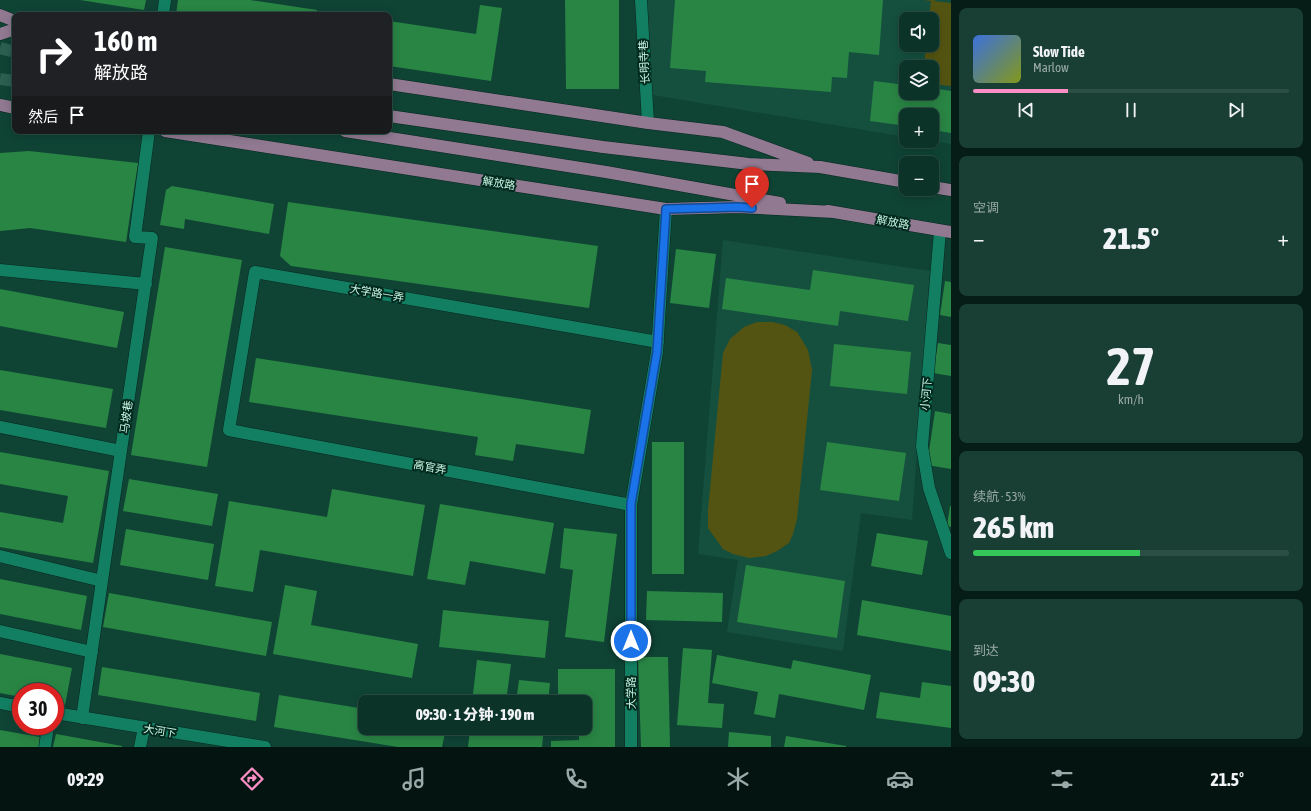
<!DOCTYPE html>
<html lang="zh">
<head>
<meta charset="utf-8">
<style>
	:root { --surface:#0b3328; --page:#193f34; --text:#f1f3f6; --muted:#9aaaa8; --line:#2b4e45; --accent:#fb8fc5 }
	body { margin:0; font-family:"Asap Condensed","Noto Sans SC",sans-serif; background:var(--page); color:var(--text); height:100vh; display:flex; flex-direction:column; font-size:15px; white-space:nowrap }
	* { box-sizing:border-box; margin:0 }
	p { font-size:13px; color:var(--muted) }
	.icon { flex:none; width:22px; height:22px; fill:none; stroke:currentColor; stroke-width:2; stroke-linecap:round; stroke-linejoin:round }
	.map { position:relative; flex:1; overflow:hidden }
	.details { display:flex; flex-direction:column; gap:8px; padding:8px; background:#061c16; width:360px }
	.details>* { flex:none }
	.hud { position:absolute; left:12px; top:12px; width:380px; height:122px; border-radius:8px; box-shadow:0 2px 10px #0003,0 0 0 1px var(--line); background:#202124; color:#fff; overflow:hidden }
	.buttons { position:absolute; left:899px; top:12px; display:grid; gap:8px }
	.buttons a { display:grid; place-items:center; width:40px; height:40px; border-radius:8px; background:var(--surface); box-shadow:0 2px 10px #0003,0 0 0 1px var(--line); font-size:20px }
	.speed { position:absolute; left:12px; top:683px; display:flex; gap:8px; font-size:20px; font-weight:700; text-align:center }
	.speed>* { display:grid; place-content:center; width:52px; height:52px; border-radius:50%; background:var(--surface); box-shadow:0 2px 10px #0003,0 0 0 1px var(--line); line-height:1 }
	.speed .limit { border:6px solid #d22; background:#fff; color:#111 }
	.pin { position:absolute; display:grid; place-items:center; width:34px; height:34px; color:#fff; margin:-41px -17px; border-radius:50% 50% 50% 0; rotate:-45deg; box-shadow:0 0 4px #0007 }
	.pin .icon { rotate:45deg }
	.me { position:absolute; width:44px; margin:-22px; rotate:0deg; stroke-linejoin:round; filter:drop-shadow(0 0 3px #0008) }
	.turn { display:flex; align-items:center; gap:14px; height:84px; padding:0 16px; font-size:18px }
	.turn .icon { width:52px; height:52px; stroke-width:2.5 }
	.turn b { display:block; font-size:28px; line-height:34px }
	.then { display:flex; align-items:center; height:38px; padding:0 16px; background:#0003; gap:8px; font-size:15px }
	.big { font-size:30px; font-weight:800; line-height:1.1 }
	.details .widget { flex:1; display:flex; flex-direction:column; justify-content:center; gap:6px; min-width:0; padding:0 14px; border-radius:8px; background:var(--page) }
	.details .dial { align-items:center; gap:0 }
	.dial b { font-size:52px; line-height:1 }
	.song { display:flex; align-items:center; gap:12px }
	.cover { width:48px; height:48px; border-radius:6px; background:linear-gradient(135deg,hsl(220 70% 55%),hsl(70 70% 35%)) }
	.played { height:4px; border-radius:2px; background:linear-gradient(90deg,var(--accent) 30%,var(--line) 30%) }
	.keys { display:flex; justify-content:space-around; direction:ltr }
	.heat { display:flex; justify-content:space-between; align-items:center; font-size:22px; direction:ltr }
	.charge { height:6px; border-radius:3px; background:linear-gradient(90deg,#34c759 53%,var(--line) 0) }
	.trip { position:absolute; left:358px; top:695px; width:234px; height:40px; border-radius:8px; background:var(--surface); box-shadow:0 2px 10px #0003,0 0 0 1px var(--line); font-weight:800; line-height:40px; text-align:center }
	.menu { display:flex; height:64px; justify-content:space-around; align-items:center; background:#041410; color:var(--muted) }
	.menu .icon { width:28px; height:28px }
	.menu .selected { color:var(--accent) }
	.menu b { font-size:18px; color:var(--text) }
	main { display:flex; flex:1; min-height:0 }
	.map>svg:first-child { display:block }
	.built { fill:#15503f; fill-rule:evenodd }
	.green { fill:#545412 }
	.building { fill:#298544 }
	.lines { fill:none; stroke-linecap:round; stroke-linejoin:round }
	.major-tunnel { stroke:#2b5f4f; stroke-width:12; stroke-dasharray:12 6; stroke-linecap:butt }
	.minor-casing { stroke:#08271e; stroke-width:13 }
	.major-casing { stroke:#08271e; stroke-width:13 }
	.minor { stroke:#127f63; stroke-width:12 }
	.major { stroke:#907991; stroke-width:12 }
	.route-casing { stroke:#114b97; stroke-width:10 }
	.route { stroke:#1a73e8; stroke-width:7 }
	.labels { text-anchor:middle; stroke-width:4; stroke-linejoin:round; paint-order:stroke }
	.street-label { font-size:11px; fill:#caf6e4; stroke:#00291d }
</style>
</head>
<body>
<main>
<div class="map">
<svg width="951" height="747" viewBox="0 0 951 747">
	<rect width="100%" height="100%" fill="#0f4435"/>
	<path class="built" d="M642,0H951V144L932,141V115H906V137L647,94ZM906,19H932V45H906ZM906,67H932V93H906Z
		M723,240L930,271L912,520L861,513L843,651L727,632L738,560L698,554Z"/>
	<path class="green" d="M924,0H937L933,1L951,3V86L932,84V67H924L926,45H932V19H929L931,1Z
		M757,322H772L785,325L797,332L808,350L812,370L797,519L793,534L789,543L777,551L766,556L749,558L733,554L723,549L708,528V510L723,353L730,339L744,327Z"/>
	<path class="building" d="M80,0H146L144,10Z
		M178,0H250L317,10L316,15H176Z
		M565,0H619V89H566Z
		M675,0H883L879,55L849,52L847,78L832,77L831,92L705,82L706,71L670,68Z
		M480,5L502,8L491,81L389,66V21L476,34Z
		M874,81L906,85V93H932V88L951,91V133L932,130V115H906V126L870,121Z
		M29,151L138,163L126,242L30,228L0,231V153Z
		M172,186L274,204L269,234L185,219L184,229L160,225L166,190Z
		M288,202L598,246L589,308L291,266L280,256Z
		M165,247L242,260L207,467L131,455Z
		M676,249L716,254L709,308L670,303Z
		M813,270L914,285L908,321L840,311L838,326L722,309L726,278L810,290Z
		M945,281L951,282V317L940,315Z
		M0,289L124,312L117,348L0,326Z
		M938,343L951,345V376L933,373Z
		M834,344L911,352L907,394L830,386Z
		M256,358L591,410L584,454L516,444L513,461L475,455L478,437L249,402Z
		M0,370L113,389L106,428L0,410Z
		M935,411L951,414V469L927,465Z
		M652,442H684V574H652Z
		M827,442L906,453L899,501L820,490Z
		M0,452L109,471L93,563L0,547V512L63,523L68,496L0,484Z
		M129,479L218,494L212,526L123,511Z
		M332,489L425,505L413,576L260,550L253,592L215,586L229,501L327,517Z
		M440,504L554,523L545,574L470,561L465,585L427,579Z
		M950,506H951V527L947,526Z
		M564,528L617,534L604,642L565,637L573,570L560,568Z
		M126,529L214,544L208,580L120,565Z
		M877,533L928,541L922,575L871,566Z
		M746,565L845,581L837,638L737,622Z
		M0,579L87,596L81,630L0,614Z
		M285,585L317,591L311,625L418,644L412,678L273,654Z
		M647,591L723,593L722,622L646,620Z
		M109,593L272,622L266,656L103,627Z
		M862,600L951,616V651L857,635Z
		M443,610L549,621L545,658L439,647Z
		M683,648L712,650L708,703L724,704L722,728L677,725Z
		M0,654L72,668L65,705L55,704V692H21V697L0,693Z
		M717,655L791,669L793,660L871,675L864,710L779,694L775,718L754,714L758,692L712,683Z
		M638,657H668L670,747H641Z
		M477,660L511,664L506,702H472Z
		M102,667L260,693L256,721L98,695Z
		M558,669H615V747H551V741L579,740V728H585V702H558Z
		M519,680L550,683L548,702H516Z
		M922,682L951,686V728L876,718L880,692L920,698Z
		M279,695L365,709V728H446L442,747H398L274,727Z
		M512,728H544L542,747H468L470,730L511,735Z
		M0,730L40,737L39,747H0Z
		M729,732L771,736V747H728Z
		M56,734L122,746V747H53Z
		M786,736L846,746V747H784Z"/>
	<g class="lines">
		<path class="major-tunnel" d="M0,48L15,52
			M0,79L15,81"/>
		<defs>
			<path id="minor" d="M641,0L648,123
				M163,15L165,0
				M940,231L922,446L929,488L951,553
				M0,270L146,284
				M0,427L121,451
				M631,505L229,430L255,272L658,342
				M0,556L102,581
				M0,631L92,652
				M0,703L21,707
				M55,713L265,747
				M82,718L152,238L135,237L149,131
				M45,747L48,726
				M140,747L144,728
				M631,747V505L657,352L666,209"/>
			<path id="major" d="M0,15L15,21
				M0,34L15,29
				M389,84L648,123L723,132L808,163
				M0,105L15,108
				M389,116L603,147L749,164L820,167L906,182
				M165,131L666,209L738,207L834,212
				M345,131L606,172L780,203
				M932,187L951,190
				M828,211L951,232"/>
		</defs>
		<use href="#minor" class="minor-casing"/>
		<use href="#major" class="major-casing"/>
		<use href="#minor" class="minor"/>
		<use href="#major" class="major"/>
	</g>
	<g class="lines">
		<defs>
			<path id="route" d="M631,641V504L657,352L666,209L738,207L752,208"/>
		</defs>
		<use href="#route" class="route-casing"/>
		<use href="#route" class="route"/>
	</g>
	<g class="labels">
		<g class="street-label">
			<text transform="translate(644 62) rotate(-93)" y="4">长明寺巷</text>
			<text transform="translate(499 183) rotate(9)" y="4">解放路</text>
			<text transform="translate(893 222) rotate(10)" y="4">解放路</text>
			<text transform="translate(377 293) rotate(10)" y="4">大学路一弄</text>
			<text transform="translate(926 394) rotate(-85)" y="4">小河下</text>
			<text transform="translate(126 417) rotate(-82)" y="4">马坡巷</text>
			<text transform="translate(430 467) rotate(10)" y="4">高官弄</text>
			<text transform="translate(631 693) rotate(-90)" y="4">大学路</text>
			<text transform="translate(160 731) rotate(9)" y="4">大河下</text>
		</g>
	</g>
</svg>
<div class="buttons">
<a><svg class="icon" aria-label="sound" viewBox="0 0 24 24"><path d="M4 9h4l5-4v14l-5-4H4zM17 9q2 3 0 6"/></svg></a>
<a><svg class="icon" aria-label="layers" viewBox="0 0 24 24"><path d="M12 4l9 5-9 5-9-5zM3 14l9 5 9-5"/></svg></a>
<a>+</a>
<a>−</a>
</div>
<div class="speed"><div class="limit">30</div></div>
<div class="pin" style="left:752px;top:208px;background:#d93025"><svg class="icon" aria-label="arrive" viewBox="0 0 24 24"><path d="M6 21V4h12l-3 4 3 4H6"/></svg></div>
<svg class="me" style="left:631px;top:641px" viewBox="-20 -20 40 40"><circle r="17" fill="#1a73e8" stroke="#fff" stroke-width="3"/><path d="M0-11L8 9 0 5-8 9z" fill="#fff"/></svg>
<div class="trip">09:30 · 1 分钟 · 190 m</div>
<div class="hud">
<div class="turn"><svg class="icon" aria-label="right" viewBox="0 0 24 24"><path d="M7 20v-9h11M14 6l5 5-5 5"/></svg><div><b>160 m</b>解放路</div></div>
<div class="then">然后<svg class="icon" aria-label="arrive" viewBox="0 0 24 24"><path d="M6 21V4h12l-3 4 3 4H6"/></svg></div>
</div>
</div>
<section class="details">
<div class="widget">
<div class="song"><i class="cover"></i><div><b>Slow Tide</b><p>Marlow</p></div></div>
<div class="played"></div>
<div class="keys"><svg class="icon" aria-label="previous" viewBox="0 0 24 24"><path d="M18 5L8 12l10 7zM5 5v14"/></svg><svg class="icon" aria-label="pause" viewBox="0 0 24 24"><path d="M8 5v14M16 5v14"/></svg><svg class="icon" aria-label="next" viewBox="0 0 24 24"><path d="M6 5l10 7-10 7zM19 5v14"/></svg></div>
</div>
<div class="widget"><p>空调</p>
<div class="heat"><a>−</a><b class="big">21.5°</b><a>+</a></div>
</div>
<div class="widget dial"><b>27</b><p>km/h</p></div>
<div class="widget"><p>续航 · 53%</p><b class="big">265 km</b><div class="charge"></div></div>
<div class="widget"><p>到达</p><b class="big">09:30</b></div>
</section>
</main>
<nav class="menu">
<b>09:29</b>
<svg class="icon selected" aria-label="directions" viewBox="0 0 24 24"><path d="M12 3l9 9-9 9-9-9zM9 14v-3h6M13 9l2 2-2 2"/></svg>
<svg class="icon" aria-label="music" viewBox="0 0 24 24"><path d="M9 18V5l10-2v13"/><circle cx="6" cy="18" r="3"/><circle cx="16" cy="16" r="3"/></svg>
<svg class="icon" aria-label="phone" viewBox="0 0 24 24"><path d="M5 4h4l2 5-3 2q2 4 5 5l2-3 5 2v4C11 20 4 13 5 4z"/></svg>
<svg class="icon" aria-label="climate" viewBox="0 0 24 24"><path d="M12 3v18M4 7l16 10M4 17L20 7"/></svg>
<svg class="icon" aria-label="car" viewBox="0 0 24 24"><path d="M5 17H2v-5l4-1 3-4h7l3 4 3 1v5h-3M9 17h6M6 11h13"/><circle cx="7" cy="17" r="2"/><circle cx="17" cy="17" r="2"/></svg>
<svg class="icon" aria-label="filters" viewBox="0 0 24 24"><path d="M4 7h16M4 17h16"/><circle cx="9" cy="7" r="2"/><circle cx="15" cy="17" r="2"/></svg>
<b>21.5°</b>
</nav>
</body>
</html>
